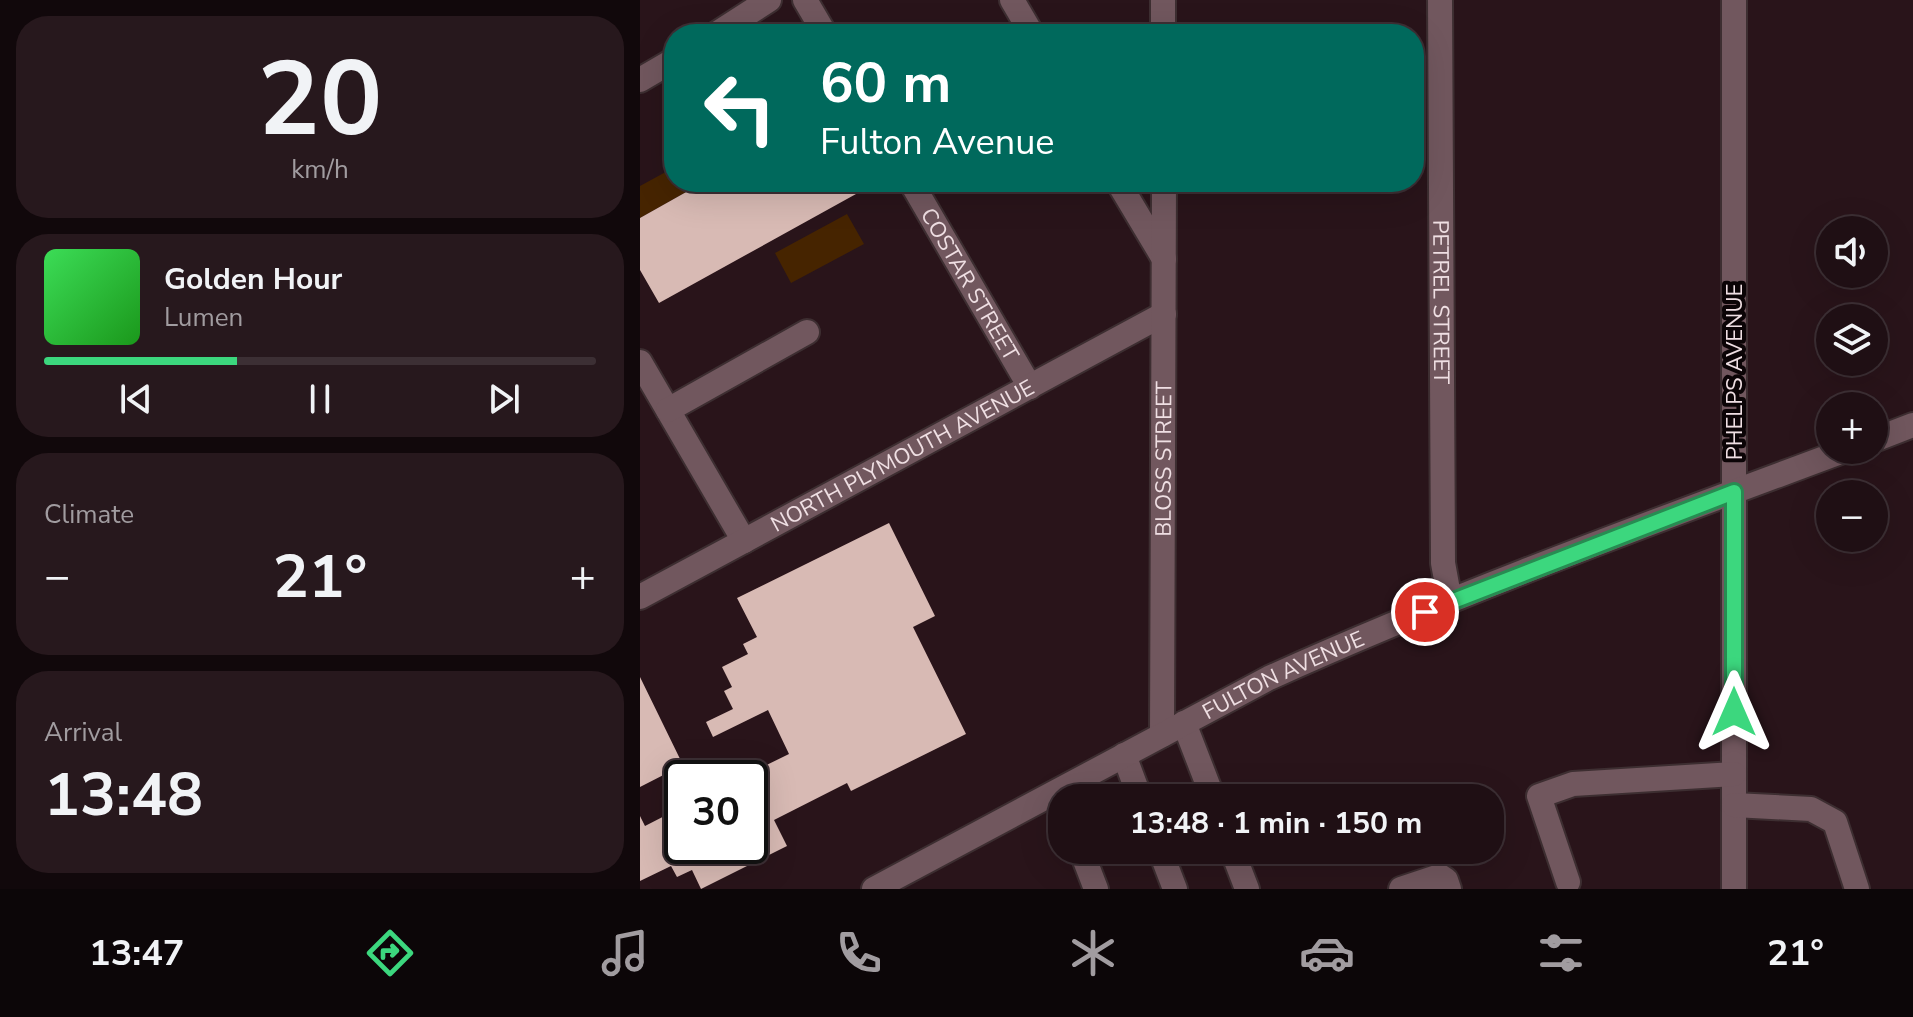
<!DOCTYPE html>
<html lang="en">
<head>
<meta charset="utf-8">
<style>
	:root { --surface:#1f0f14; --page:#27181d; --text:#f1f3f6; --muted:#a19ca0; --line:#3c2f34; --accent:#3cd77e }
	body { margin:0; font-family:"Nunito Sans",sans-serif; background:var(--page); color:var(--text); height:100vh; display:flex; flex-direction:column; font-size:30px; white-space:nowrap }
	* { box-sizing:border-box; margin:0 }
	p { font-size:26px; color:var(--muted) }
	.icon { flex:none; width:44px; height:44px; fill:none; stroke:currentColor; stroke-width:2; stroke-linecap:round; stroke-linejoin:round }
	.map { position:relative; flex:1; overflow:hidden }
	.panel { display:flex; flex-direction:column; gap:16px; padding:16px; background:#11080b; width:640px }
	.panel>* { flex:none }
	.hud { position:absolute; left:24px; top:24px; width:760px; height:168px; border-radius:32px; box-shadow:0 8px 32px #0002,0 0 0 2px var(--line); background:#00695c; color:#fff; overflow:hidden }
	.tools { position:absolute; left:1176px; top:216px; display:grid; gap:16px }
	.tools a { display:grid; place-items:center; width:72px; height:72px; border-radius:50%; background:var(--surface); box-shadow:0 8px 32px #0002,0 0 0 2px var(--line); font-size:40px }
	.speed { position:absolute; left:24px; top:760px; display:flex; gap:16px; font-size:40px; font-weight:700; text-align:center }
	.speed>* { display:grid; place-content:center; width:104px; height:104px; border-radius:50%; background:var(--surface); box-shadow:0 8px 32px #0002,0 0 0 2px var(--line); line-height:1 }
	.speed .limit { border:4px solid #111; border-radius:12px; background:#fff; color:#111 }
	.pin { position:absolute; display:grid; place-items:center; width:68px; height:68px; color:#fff; margin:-34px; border:4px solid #fff; border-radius:50%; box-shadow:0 2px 8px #0007 }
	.me { position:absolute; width:88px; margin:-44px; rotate:0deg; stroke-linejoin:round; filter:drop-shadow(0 0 6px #0008) }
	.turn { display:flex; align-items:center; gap:28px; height:168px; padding:0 24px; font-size:36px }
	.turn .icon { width:104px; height:104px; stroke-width:2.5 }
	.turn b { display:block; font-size:56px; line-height:68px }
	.big { font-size:60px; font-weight:700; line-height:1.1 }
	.panel .tile { flex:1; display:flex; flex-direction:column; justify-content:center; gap:12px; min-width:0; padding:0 28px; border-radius:32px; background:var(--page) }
	.panel .dial { align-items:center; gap:0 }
	.dial b { font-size:104px; line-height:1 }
	.song { display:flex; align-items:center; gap:24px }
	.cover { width:96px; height:96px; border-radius:12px; background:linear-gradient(135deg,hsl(130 70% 55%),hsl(120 70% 35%)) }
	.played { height:8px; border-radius:4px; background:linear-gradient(90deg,var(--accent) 35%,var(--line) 35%) }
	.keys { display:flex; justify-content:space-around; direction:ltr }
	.heat { display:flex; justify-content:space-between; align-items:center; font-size:44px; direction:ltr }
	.trip { position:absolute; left:408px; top:784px; width:456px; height:80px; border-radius:32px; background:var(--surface); box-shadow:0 8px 32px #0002,0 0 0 2px var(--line); font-weight:700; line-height:80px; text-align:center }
	.dock { display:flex; height:128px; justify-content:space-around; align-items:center; background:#0c0608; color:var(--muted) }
	.dock .icon { width:56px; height:56px }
	.dock .selected { color:var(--accent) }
	.dock b { font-size:36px; color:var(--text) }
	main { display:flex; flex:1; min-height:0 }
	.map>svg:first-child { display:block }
	.green { fill:#462400 }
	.building { fill:#d8bab4 }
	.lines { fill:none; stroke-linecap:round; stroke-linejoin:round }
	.minor-casing { stroke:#3d2e31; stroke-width:28 }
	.minor { stroke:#71575e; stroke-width:24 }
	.route-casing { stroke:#278c52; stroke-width:20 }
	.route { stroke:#3cd77e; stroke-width:14 }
	.labels { text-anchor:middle; stroke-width:8; stroke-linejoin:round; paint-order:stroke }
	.street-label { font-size:22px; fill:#efdfe3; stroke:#0b0406 }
</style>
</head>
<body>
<main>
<section class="panel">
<div class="tile dial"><b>20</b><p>km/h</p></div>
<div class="tile">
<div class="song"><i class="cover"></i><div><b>Golden Hour</b><p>Lumen</p></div></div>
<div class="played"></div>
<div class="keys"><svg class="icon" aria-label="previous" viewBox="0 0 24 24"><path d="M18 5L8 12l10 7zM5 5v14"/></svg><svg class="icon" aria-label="pause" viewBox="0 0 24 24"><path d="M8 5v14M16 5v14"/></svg><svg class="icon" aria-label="next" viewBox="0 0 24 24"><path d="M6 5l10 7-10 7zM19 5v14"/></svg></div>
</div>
<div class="tile"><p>Climate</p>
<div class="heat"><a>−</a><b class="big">21°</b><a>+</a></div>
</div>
<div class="tile"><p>Arrival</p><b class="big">13:48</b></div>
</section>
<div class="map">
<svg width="1273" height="889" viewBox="0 0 1273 889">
	<rect width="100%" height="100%" fill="#29141a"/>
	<path class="green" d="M33,168L34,182H41L46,192L0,218V186Z
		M207,214L224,244L151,283L135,253Z"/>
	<path class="building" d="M64,182H209L216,194L19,303L0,270V218Z
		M249,523L295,616L273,627L326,734L211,791L207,783L134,820L147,846L61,889L52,870L37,877L31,866L0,881V816L5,826L42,807V846H110V778H100L149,754L128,710L73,737L66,722L93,709L84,691L92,687L82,667L108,654L103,644L117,637L97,598Z
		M0,677L43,765L0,787Z"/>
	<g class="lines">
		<defs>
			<g id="minor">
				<path d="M165,0L185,34"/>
				<path d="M372,0L392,34"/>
				<path d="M523,0V34"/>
				<path id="s1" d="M800,0L803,563L810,601"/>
				<path d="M1094,0V889"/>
				<path d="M76,34L129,0"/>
				<path d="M0,80L34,60"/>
				<path id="s2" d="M271,182L390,387"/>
				<path d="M478,182L524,259"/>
				<path d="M0,362L104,541"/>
				<path d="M28,410L167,332"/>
				<path d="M1234,440L1273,425"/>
				<path id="s3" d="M0,597L524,314"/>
				<path d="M544,723L573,798"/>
				<path id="s4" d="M522,735L524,182"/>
				<path d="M484,755L500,798"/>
				<path d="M1094,805L1171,809L1195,822L1217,889"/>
				<path d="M441,850L456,889"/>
				<path d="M520,850L535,889"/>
				<path d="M592,850L607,889"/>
				<path d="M928,882L899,796L933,784L1094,774"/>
				<path id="s5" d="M234,889L629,678C817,593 1013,522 1206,450"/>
				<path d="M761,889L800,876L806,880L809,889"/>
			</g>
		</defs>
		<use href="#minor" class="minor-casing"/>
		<use href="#minor" class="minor"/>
	</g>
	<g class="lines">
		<defs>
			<path id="route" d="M785,612L1094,492V712"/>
		</defs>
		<use href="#route" class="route-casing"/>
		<use href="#route" class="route"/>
	</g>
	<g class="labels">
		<g class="street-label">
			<text dy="8" stroke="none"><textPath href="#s2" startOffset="118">COSTAR STREET</textPath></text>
			<text dy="8" stroke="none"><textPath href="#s1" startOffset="302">PETREL STREET</textPath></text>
			<text transform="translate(1094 372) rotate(-90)" y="8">PHELPS AVENUE</text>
			<text dy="8" stroke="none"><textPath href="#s3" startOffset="298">NORTH PLYMOUTH AVENUE</textPath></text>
			<text dy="8" stroke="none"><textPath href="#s4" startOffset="276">BLOSS STREET</textPath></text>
			<text dy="8" stroke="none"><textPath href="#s5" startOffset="462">FULTON AVENUE</textPath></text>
		</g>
	</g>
</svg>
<div class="tools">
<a><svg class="icon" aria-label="sound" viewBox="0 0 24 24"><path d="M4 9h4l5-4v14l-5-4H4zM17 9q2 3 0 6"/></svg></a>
<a><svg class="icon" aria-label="layers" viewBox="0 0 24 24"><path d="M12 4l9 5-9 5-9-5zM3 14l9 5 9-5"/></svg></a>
<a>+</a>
<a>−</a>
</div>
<div class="speed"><div class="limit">30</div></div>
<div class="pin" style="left:785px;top:612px;background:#d93025"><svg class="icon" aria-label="arrive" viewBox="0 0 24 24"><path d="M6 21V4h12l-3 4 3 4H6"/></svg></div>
<svg class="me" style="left:1094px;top:712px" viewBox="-20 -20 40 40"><path d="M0-17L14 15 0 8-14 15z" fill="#3cd77e" stroke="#fff" stroke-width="4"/></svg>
<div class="trip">13:48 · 1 min · 150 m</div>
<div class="hud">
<div class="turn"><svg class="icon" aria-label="left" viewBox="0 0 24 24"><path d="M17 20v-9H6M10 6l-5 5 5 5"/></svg><div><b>60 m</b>Fulton Avenue</div></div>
</div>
</div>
</main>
<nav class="dock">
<b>13:47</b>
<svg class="icon selected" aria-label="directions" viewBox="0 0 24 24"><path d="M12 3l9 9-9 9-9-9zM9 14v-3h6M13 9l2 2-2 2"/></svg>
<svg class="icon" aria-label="music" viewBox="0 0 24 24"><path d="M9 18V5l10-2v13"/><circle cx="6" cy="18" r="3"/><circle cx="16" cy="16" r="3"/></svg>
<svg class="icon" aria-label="phone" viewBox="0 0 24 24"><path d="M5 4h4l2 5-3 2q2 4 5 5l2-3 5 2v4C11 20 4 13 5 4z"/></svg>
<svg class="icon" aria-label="climate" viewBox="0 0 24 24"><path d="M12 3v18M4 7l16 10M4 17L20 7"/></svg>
<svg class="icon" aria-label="car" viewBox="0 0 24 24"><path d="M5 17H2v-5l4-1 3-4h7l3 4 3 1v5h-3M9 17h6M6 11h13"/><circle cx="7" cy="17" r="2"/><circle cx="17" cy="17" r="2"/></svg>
<svg class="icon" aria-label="filters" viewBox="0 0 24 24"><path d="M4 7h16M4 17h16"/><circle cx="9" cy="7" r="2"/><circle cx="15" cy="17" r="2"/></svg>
<b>21°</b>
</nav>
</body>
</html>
